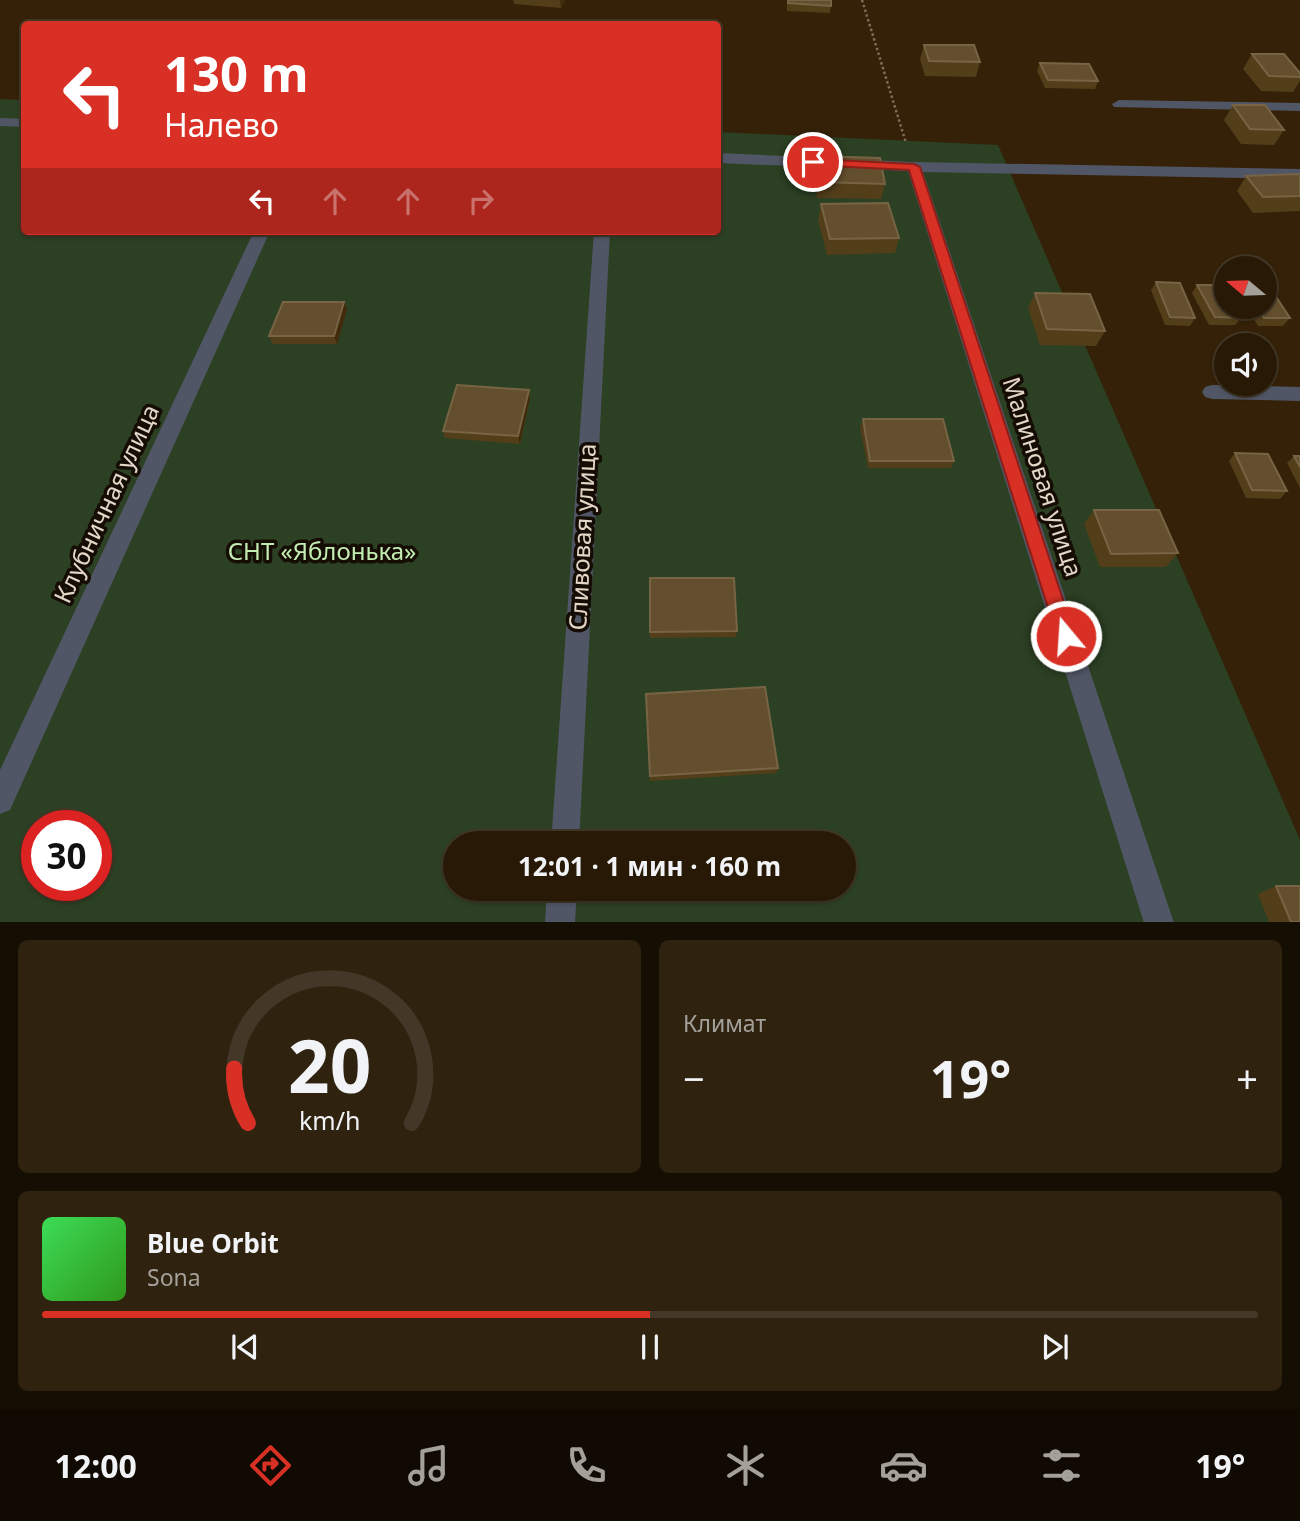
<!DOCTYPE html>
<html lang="ru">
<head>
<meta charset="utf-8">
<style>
	:root { --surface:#271905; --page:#2f220f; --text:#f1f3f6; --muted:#a4a09a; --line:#433827; --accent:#d93025 }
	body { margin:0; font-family:"Noto Sans",sans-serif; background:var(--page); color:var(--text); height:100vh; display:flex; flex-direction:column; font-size:26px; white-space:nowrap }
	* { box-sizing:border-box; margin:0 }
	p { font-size:23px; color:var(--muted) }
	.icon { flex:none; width:38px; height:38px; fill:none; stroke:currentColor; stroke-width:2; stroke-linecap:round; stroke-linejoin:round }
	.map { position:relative; height:922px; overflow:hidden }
	.sheet { display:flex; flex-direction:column; gap:18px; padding:18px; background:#150e03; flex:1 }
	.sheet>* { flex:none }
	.hud { position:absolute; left:21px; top:21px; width:700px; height:214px; border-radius:7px; box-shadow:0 2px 5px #0004,0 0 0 2px var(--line); background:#d93025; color:#fff; overflow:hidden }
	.needle { width:46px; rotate:289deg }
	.fabs { position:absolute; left:1214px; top:256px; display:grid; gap:14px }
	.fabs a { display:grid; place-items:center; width:63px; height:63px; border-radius:50%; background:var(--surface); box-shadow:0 2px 5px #0004,0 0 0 2px var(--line); font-size:35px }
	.speed { position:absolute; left:21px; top:810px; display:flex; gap:14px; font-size:35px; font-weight:700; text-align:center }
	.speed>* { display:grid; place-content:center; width:91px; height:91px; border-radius:50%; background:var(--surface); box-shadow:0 2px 5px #0004,0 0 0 2px var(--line); line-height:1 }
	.speed .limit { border:10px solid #d22; background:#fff; color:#111 }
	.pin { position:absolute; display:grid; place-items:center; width:60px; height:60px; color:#fff; margin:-30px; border:4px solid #fff; border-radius:50%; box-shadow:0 2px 7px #0007 }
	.me { position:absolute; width:77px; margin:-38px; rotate:342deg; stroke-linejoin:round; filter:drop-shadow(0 0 5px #0008) }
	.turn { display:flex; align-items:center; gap:24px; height:147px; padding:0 28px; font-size:32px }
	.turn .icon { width:91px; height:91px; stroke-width:2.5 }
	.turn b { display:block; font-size:49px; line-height:60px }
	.lanes { display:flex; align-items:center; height:66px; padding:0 28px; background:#0003; justify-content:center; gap:35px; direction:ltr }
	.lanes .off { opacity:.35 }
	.big { font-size:52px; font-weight:700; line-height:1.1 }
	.sheet .widget { flex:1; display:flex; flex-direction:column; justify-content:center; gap:10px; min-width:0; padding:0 24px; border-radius:10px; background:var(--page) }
	.sheet .dial { align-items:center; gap:0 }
	.dial svg { height:182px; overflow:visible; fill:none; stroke:var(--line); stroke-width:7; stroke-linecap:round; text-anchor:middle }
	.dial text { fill:var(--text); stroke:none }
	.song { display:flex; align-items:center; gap:21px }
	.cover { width:84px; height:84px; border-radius:10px; background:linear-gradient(135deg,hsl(130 70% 55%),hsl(110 70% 35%)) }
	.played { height:7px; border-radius:4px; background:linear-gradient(90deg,var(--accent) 50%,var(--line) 50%) }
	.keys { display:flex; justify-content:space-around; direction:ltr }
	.heat { display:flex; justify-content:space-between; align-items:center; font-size:38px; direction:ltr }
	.sheet .tiles { flex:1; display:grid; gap:18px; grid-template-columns:1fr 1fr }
	.widget:last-child { grid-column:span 2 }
	.trip { position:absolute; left:443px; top:831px; width:413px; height:70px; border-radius:35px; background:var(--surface); box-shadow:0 2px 5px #0004,0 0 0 2px var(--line); font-weight:700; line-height:70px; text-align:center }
	.tab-bar { display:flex; height:112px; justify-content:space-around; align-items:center; background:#100a02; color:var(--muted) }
	.tab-bar .icon { width:49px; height:49px }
	.tab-bar .active { color:var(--accent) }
	.tab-bar b { font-size:32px; color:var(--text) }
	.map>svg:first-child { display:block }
	.green { fill:#2c4023; fill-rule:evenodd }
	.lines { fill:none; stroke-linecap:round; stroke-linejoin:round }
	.path { stroke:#7d6c57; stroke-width:2.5; stroke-dasharray:2.5 2.5; stroke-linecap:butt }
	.minor { fill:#515666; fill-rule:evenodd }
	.wall { fill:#533e1a }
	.shaded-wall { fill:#402b0b }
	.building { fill:#634e2d; stroke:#776445; stroke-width:2 }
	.route { fill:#d93025; stroke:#8d1f18; stroke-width:2 }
	.labels { text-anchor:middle; stroke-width:7; stroke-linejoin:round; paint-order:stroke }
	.street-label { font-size:24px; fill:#e4d7c8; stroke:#150d04 }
	.park-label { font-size:24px; fill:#c2ecb1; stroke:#150d04 }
</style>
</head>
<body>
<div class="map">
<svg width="1300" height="923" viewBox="0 0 1300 923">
	<rect width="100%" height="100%" fill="#342107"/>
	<path class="green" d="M0,99L24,100V231H718V132L998,145L1300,840V922L0,923ZM37,826H96V886H37ZM455,844H844V889H455Z"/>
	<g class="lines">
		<path class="path" d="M862,0L906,143"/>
		<path class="minor" d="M1119,100L1300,103V111L1114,107L1112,104Z
			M0,118L24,119V127L0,126Z
			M718,153L914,162L1300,169V179L923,172L1174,923H1144L908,171L718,163Z
			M254,231H270L10,810L0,814V770Z
			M594,231H610L579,844H551Z
			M1212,385L1300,387V401L1212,399L1205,397L1202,392L1205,387Z
			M547,889H577L575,923H545Z"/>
	</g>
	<path class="wall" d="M513,0H565L561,8L514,4Z
		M787,0H831L830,13L787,11Z
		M924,45L980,62L976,77L925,76L920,59Z
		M1252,54L1300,73V81L1293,92L1261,91L1243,69Z
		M1040,63L1098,81L1095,89L1045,88L1037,71Z
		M1233,105L1284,130L1274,145L1241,144L1224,120Z
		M816,156L885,184L881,199L817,198L814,171Z
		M1300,174V211L1253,213L1237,191L1246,176Z
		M821,204L899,238L895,253L827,255L818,220Z
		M1156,282L1195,318L1190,326L1165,325L1151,290Z
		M1197,285L1241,318L1235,325H1209L1192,293Z
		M1035,293L1105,331L1096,346L1040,345L1028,308Z
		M344,302L347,309L337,344H273L269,336Z
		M1246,306H1265L1290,318L1283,326H1258Z
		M530,398L520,444L445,438L443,431Z
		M863,419L954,461L951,468H868L860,427Z
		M1235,453L1287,491L1280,499L1246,498L1229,461Z
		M1294,456H1300V488L1287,463Z
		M1094,510L1178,553L1166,567H1100L1084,524Z
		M650,578L737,631L736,637L650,638Z
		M646,694L778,768L776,773L650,781Z
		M1276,886L1300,922H1269L1258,894Z"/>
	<path class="shaded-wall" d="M560,0H565L561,8Z
		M344,302L347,309L337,344L334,336Z
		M529,390L530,398L520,444L518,436Z"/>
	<path class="building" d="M788,0H831V6L788,3Z
		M924,45H974L980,62L929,61Z
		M1252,54H1284L1300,73V77L1269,76Z
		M1040,63L1089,64L1098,81L1048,80Z
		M1233,105H1265L1284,130L1250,129Z
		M816,156L880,158L885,184L820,182Z
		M1300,174V196L1263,197L1246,176Z
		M888,203L899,238L830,239L821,204Z
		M1156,282L1180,283L1195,318L1170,317Z
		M1197,285H1222L1227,293V306H1234L1241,318L1215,317Z
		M1265,286H1269L1290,318H1264L1257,306H1265Z
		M1035,293L1090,294L1105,331L1047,329Z
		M283,302H344L334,336H269Z
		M457,385L529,390L518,436L443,431Z
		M863,419H943L954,461H870Z
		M1235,453L1268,454L1287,491L1252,490Z
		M1294,456H1300V467Z
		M1094,510H1159L1178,553L1111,554Z
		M650,578H734L737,631L650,632Z
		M765,687L778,768L650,776L646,694Z
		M1276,886H1300V922H1291Z"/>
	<path class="route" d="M813,159L914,164L920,167L1075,636L1073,642L1066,644L1060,642L1057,636L909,170L809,165L807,162Z"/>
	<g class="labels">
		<g class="street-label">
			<text transform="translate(1042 477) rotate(72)" y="8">Малиновая улица</text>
			<text transform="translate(107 504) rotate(-65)" y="8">Клубничная улица</text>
			<text transform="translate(583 537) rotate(-87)" y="8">Сливовая улица</text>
		</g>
		<g class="park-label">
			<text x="322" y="560">СНТ «Яблонька»</text>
		</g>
	</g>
</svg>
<div class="fabs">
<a><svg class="needle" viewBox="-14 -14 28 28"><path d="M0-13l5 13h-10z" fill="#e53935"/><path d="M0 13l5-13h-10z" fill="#a4a09a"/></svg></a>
<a><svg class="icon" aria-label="sound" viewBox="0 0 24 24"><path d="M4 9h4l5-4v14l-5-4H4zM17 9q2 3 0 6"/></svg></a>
</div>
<div class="speed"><div class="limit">30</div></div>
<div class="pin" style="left:813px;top:162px;background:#d93025"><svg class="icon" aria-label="arrive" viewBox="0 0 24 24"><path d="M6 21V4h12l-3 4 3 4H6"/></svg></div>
<svg class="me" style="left:1066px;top:636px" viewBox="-20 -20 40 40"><circle r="17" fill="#d93025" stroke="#fff" stroke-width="3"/><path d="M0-11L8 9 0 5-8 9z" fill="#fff"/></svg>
<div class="trip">12:01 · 1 мин · 160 m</div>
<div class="hud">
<div class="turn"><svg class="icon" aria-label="left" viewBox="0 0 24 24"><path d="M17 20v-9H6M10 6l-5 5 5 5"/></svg><div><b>130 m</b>Налево</div></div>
<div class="lanes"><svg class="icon" aria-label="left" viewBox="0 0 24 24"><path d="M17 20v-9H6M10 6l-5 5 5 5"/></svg><svg class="icon off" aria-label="ahead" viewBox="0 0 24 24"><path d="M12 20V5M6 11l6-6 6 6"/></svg><svg class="icon off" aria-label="ahead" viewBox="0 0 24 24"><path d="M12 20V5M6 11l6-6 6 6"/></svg><svg class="icon off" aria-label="right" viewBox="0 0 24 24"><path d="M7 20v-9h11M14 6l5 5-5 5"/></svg></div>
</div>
</div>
<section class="sheet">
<div class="tiles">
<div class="widget dial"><svg viewBox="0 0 100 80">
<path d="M14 69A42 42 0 1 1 86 69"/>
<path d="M14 69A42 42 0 0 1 8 45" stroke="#d93025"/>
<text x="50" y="56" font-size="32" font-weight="700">20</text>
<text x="50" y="72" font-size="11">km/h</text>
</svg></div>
<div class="widget"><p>Климат</p>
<div class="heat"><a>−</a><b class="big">19°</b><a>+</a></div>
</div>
<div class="widget">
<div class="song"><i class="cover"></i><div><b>Blue Orbit</b><p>Sona</p></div></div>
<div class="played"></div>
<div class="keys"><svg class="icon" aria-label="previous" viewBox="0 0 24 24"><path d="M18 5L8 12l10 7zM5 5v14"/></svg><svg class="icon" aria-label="pause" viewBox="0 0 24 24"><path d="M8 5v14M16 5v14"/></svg><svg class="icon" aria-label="next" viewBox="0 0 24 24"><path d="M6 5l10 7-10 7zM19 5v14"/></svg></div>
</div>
</div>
</section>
<nav class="tab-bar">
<b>12:00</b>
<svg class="icon active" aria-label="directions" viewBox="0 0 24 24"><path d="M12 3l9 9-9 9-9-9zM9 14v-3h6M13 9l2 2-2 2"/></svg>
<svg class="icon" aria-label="music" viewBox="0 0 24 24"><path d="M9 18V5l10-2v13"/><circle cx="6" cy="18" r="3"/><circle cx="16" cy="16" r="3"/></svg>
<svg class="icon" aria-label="phone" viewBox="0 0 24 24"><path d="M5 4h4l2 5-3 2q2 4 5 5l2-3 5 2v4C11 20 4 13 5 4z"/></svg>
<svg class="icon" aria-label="climate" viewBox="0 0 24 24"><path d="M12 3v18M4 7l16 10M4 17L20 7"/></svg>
<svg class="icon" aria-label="car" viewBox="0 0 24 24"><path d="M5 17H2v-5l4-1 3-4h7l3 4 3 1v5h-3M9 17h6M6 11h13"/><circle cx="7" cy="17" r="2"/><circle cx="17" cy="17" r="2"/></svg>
<svg class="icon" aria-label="filters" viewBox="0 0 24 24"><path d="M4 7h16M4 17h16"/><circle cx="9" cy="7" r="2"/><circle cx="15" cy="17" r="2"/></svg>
<b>19°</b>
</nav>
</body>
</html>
